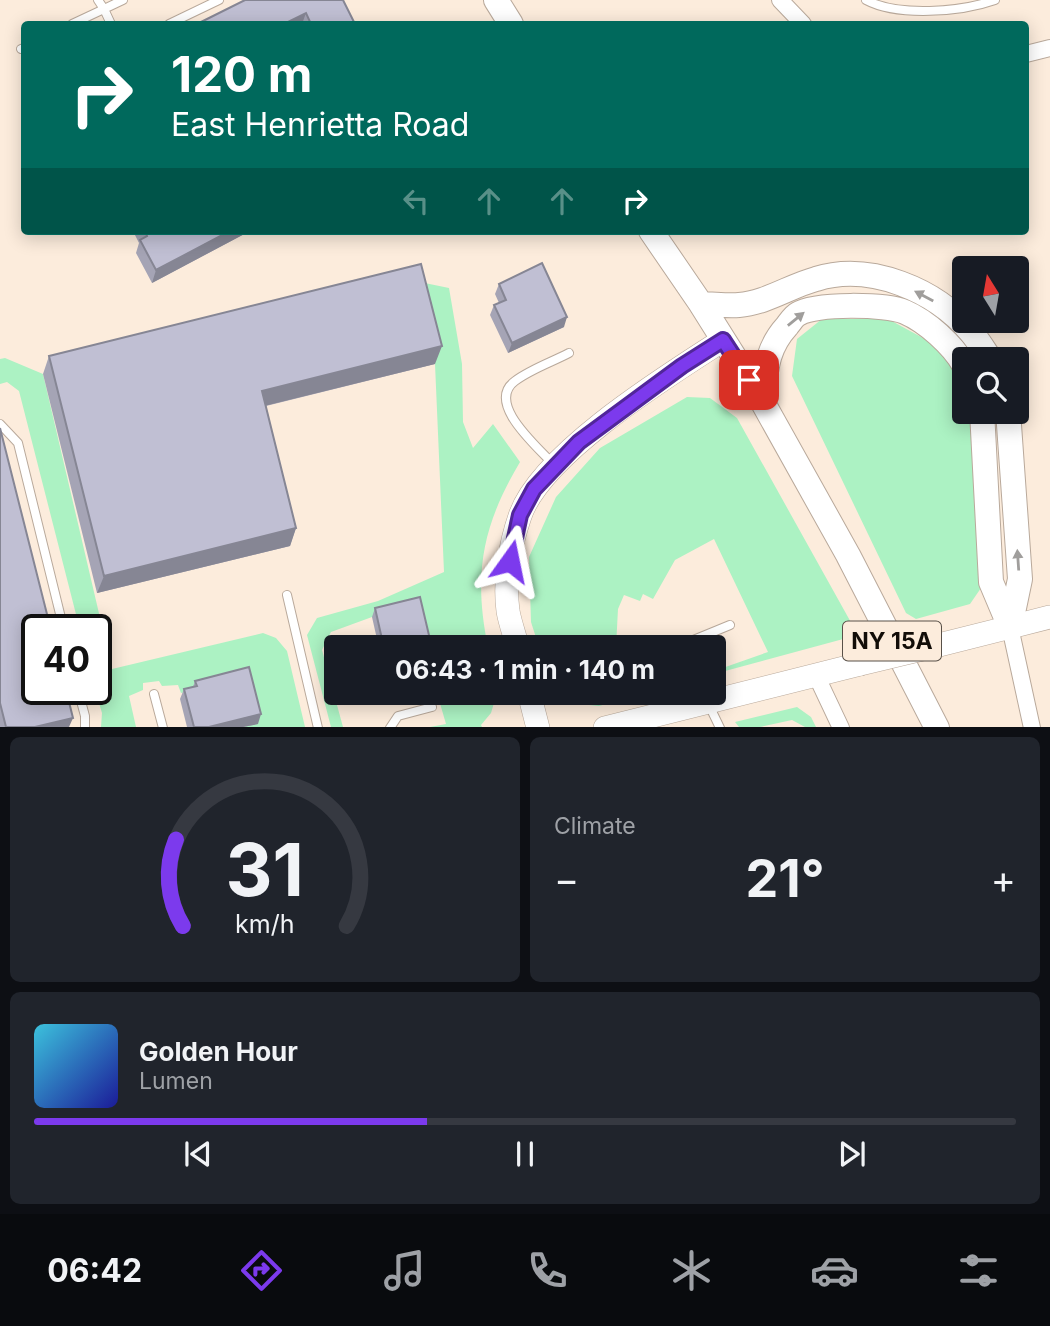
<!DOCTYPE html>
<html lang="en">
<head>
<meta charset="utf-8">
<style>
	:root { --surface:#171b24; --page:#20242c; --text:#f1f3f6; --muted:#9ea1a6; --line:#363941; --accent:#7c3aed }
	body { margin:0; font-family:Inter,sans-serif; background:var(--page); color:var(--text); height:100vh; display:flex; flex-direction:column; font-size:26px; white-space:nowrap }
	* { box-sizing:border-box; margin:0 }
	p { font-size:23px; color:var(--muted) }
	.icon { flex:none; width:38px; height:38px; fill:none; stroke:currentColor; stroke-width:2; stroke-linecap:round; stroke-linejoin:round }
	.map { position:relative; height:727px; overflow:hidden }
	.side { display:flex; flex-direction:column; gap:10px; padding:10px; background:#0d0f14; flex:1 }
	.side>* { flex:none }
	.top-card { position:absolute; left:21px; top:21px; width:1008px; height:214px; border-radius:7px; box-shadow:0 4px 18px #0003; background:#00695c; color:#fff; overflow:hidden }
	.needle { width:46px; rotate:349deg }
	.buttons { position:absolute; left:952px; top:256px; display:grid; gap:14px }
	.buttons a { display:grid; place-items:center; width:77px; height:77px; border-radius:7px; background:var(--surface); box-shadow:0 4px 18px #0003; font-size:35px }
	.speed { position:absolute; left:21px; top:614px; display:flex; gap:14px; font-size:35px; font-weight:700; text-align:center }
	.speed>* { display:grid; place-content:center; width:91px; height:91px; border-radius:50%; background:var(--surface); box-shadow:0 4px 18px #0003; line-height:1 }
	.speed .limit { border:4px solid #111; border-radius:10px; background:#fff; color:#111 }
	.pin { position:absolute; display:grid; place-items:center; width:60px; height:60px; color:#fff; margin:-30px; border-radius:14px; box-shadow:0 4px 10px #0006 }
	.me { position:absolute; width:77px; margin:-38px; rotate:12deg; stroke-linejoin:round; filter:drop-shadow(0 0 5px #0008) }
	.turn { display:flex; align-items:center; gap:24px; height:147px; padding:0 35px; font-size:32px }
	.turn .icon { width:91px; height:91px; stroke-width:2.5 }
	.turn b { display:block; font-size:49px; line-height:60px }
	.lanes { display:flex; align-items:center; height:66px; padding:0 35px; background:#0003; justify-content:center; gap:35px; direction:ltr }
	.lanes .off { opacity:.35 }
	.big { font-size:52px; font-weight:700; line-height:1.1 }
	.side .widget { flex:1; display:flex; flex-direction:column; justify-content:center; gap:10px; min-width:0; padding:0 24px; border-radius:10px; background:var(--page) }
	.side .dial { align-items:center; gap:0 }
	.dial svg { height:182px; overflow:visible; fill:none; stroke:var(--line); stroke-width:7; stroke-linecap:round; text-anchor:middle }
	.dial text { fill:var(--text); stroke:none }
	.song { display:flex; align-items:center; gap:21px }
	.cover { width:84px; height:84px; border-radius:10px; background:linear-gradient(135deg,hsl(190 70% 55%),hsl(240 70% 35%)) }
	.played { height:7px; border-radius:4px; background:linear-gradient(90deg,var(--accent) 40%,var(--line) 40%) }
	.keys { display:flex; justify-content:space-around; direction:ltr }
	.heat { display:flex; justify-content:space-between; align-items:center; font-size:38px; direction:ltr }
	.side .tiles { flex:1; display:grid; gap:10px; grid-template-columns:1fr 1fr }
	.widget:last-child { grid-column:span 2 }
	.trip { position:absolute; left:324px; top:635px; width:402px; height:70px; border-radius:7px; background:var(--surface); box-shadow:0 4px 18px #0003; font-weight:700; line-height:70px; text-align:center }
	.dock { display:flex; height:112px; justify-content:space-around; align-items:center; background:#090b0e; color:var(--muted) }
	.dock .icon { width:49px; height:49px }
	.dock .active { color:var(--accent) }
	.dock b { font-size:32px; color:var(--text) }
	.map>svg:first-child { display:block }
	.green { fill:#acf2c3 }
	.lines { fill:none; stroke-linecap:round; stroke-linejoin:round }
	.lane-casing { stroke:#b9a99b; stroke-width:10 }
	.street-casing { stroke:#b9a99b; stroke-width:18 }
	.secondary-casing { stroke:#b9a99b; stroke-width:24 }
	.primary-casing { stroke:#b9a99b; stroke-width:26 }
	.lane { stroke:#fff; stroke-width:8 }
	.street { stroke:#fff; stroke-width:16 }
	.secondary { stroke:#fff; stroke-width:23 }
	.primary { stroke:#fff; stroke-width:24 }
	.secondary-bridge-casing { stroke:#b9a99b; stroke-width:24; stroke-linecap:butt }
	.secondary-bridge { stroke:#fff; stroke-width:23 }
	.wall { fill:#a5a4b5 }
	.shaded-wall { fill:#868694 }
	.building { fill:#c0bfd3; stroke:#868694; stroke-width:2 }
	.oneway { fill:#a09e9c }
	.route-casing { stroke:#51269a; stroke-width:18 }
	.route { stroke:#7c3aed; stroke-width:12 }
	.labels { text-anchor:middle; stroke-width:7; stroke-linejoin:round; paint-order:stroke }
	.shield { fill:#fcecdc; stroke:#585048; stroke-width:2 }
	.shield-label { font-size:23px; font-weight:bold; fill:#120d08 }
</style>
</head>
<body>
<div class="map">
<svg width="1050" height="728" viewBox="0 0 1050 728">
	<rect width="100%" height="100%" fill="#fcecdc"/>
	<path class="green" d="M415,281L449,288L462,364L463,422L473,448L493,424L520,462C482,526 473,574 488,647H426L372,617L331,632L322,650L343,727H331L307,635L317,618L378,601L444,572L435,364Z
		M822,319H888L936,345L964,383V411H973L981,588L970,604L916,619L906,613L792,376L797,339Z
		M5,358L43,374L112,669L263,633L276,638L287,651L305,727H243L258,723L245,677L181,693L178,685L162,686L159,681L143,683V690L129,696L136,727H101L102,713L95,690L96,630H80L19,391L7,382L0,384V359Z
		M687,397L710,398L737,418L858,635L714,674V671L768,652L714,539L675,560L653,599L643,594L640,601L624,595L618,609L616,647H539L531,622L529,557L556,497L600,448Z
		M437,693H497L491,713L481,725L482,727H430L446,724Z
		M564,693H634L636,696L599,706L589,705L590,698L577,694L573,700Z
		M797,707L811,717L816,727H805L792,720L760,727H739L735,722Z"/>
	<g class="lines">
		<defs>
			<path id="lane" d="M98,0L104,9L123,0
				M866,0C898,17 961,12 995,0
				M72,24L104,9L111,24
				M169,24L219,0
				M21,49L24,48
				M0,424L18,443L64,630
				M553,464C538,447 485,403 515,381C531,369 552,362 569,353
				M287,595L318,728
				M674,648L730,625
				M78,690L85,716V728
				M657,693L662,711
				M154,694L163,728
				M708,703L720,728
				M390,728L398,716L432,707"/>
			<path id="street" d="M780,0L803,24
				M1026,54L1050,48
				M1010,627L1032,728
				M816,675L841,728"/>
			<path id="secondary" d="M931,647L1050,617
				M518,648C515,636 510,623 508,611C504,581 510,545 520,516C541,454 667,376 723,340
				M529,693L538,728
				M605,728L860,664"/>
			<path id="primary" d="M496,0L511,24
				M651,231L701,304L762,401L848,555L937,728
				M701,304C713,304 727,306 739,305C766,303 790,286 816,279C870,262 936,290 971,332C978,340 984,350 990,359
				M762,401C766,371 766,349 787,326C790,322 794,316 798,314C815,303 886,304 905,312C926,321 953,345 964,365
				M982,411L991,582L1010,627
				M1008,411L1020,579L1010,627"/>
		</defs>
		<use href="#lane" class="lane-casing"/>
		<use href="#street" class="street-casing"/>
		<use href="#secondary" class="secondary-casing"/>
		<use href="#primary" class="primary-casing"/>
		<use href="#lane" class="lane"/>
		<use href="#street" class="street"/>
		<use href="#secondary" class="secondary"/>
		<use href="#primary" class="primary"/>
		<defs>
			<path id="secondary-bridge" d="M860,664L931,647"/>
		</defs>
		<use href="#secondary-bridge" class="secondary-bridge-casing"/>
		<use href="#secondary-bridge" class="secondary-bridge"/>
	</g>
	<path class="wall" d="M245,0L355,24H197Z
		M133,231H250L152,283L136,253L139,243Z
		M499,284L564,327L508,353L490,315L494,305L499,303L495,294Z
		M49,356L435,364L266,406L296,528L290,546L97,593L43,374Z
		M0,428L69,727H0Z
		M375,608L432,648H379L372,617Z
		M195,681L258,724L243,727H187L180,699L184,689L193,687Z"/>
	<path class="shaded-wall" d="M306,13L302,24H284Z
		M230,231H250L152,283L156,270Z
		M567,317L564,327L508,353L512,343Z
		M442,346L435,364L256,408L262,391Z
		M296,528L290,546L97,593L104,576Z
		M393,693H417L391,699Z
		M261,714L258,724L243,727H209Z
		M73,718L69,727H35Z"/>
	<path class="building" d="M245,0H343L355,24H311L306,13L284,24H197Z
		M145,231H230L156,270L140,240L147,236Z
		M542,263L567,317L512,343L494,305L506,300L499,284Z
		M421,264L442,346L262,391L296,528L104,576L49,356Z
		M0,428L51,630H37V690H66L73,718L35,727H6L0,703Z
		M420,597L432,648H384L375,608Z
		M249,667L261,714L209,727H194L184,689L197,686L195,681Z"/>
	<defs><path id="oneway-solid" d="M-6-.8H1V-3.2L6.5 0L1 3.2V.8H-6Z" transform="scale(1.75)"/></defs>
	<g class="oneway">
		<use href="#oneway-solid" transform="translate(924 296) rotate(-152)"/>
		<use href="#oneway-solid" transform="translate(796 319) rotate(-39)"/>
		<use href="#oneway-solid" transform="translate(1018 560) rotate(-94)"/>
	</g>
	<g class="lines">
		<defs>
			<path id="route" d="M510,561L520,515L534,489L579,442L682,366L723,340L749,380"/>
		</defs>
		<use href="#route" class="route-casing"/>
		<use href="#route" class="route"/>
	</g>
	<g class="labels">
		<rect class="shield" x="843" y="621.5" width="98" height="39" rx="5"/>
		<g class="shield-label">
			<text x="892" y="649">NY 15A</text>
		</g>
	</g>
</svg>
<div class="buttons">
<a><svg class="needle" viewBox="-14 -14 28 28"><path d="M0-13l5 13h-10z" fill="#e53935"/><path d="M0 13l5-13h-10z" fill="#9ea1a6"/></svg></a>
<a><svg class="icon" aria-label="search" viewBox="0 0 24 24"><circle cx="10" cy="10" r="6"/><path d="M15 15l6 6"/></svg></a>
</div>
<div class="speed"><div class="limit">40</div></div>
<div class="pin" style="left:749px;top:380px;background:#d93025"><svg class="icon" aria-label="arrive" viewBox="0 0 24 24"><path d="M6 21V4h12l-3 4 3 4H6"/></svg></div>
<svg class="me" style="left:510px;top:561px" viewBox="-20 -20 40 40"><path d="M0-17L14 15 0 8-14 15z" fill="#7c3aed" stroke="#fff" stroke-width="4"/></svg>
<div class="trip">06:43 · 1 min · 140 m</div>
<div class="top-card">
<div class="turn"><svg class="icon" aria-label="right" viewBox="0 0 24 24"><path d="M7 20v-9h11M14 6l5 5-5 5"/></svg><div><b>120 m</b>East Henrietta Road</div></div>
<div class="lanes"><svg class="icon off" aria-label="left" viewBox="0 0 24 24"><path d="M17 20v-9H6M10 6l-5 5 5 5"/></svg><svg class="icon off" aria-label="ahead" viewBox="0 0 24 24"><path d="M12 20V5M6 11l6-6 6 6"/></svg><svg class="icon off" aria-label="ahead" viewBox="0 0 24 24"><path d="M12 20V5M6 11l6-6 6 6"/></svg><svg class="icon" aria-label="right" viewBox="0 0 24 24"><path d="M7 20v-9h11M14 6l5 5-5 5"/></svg></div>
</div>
</div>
<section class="side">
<div class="tiles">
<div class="widget dial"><svg viewBox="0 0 100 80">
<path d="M14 69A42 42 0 1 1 86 69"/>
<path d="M14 69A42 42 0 0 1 11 31" stroke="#7c3aed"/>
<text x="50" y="56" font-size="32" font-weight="700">31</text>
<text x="50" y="72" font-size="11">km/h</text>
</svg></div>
<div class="widget"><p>Climate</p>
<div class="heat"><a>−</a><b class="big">21°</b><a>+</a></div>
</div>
<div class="widget">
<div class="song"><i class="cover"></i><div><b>Golden Hour</b><p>Lumen</p></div></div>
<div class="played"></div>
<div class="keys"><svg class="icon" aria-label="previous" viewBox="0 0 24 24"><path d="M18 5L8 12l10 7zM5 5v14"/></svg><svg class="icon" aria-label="pause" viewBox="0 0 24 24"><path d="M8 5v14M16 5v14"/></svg><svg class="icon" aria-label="next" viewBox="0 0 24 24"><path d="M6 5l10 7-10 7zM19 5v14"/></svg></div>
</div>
</div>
</section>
<nav class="dock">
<b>06:42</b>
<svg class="icon active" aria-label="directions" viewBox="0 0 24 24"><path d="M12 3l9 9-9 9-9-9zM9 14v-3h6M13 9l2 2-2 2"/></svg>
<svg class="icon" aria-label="music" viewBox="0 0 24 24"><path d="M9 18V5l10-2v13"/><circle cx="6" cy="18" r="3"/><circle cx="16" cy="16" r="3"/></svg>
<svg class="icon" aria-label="phone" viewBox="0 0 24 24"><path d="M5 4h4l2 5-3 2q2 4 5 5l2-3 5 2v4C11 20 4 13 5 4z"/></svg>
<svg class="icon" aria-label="climate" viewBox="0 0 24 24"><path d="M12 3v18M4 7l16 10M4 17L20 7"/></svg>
<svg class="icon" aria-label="car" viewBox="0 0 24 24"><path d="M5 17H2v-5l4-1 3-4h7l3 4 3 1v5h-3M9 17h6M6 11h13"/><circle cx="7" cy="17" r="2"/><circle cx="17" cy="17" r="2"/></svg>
<svg class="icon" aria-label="filters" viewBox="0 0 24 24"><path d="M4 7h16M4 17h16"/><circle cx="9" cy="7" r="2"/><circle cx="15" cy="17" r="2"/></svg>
</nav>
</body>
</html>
